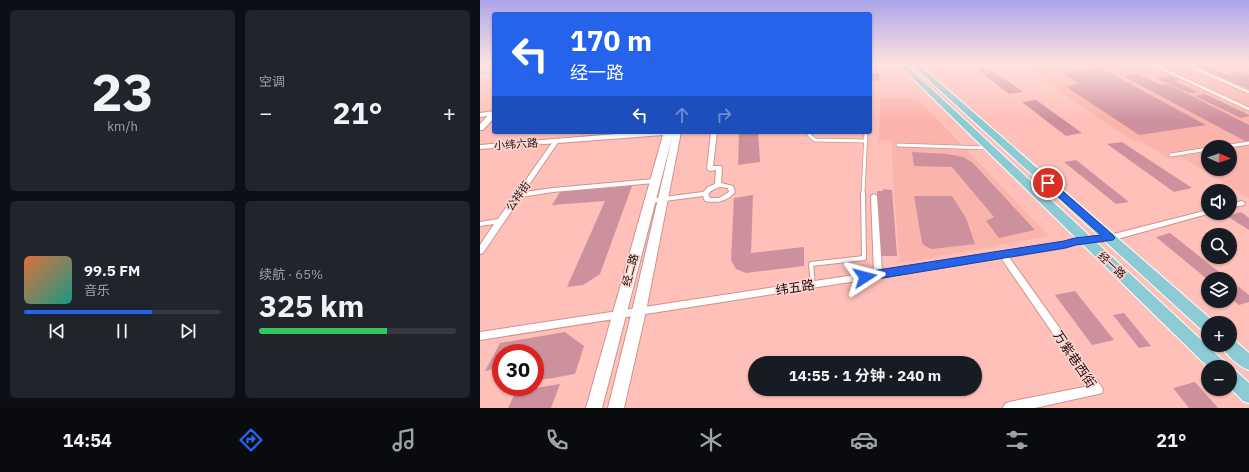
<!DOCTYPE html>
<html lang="zh">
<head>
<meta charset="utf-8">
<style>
	:root { --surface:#171b24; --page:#20242c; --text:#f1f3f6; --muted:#9ea1a6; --line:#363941; --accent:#2563eb }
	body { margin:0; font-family:"IBM Plex Sans","Noto Sans SC",sans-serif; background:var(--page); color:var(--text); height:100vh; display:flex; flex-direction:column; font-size:15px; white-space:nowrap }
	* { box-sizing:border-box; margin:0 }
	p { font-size:13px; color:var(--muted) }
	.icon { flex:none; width:22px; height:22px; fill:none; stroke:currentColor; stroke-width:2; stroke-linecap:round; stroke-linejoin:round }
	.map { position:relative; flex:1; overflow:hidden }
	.sheet { display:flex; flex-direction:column; gap:10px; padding:10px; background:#0d0f14; width:480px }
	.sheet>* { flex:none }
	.hud { position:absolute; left:12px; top:12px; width:380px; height:122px; border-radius:4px; box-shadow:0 1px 3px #0004; background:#2563eb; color:#fff; overflow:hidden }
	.needle { width:26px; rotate:92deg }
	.buttons { position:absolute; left:721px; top:140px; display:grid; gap:8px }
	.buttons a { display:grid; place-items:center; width:36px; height:36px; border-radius:50%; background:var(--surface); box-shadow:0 1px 3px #0004; font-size:20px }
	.speed { position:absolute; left:12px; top:344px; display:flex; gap:8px; font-size:20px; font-weight:700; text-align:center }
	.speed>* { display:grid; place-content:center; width:52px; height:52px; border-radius:50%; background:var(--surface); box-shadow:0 1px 3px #0004; line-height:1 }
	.speed .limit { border:6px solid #d22; background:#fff; color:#111 }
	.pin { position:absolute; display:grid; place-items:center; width:34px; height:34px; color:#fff; margin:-17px; border:2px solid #fff; border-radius:50%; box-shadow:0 1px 4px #0007 }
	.me { position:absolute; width:44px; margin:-22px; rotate:81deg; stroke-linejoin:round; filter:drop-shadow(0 0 3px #0008) }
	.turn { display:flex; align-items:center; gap:14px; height:84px; padding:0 12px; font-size:18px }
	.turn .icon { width:52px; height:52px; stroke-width:2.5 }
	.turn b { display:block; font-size:28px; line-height:34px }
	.lanes { display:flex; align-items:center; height:38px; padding:0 12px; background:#0003; justify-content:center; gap:20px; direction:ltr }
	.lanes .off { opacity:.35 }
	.big { font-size:30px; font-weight:700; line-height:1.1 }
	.sheet .widget { flex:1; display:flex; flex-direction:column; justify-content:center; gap:6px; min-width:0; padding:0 14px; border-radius:6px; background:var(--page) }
	.sheet .dial { align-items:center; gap:0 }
	.dial b { font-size:52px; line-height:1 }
	.song { display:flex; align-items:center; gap:12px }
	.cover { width:48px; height:48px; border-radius:6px; background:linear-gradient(135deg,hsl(20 70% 55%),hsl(170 70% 35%)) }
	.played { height:4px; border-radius:2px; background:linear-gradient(90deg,var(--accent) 65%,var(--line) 65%) }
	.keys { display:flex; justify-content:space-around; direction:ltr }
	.heat { display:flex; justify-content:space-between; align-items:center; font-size:22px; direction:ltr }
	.charge { height:6px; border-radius:3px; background:linear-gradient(90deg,#34c759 65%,var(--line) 0) }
	.sheet .tiles { flex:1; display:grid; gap:10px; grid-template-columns:repeat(2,1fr) }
	.trip { position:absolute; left:268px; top:356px; width:234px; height:40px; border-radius:20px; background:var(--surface); box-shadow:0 1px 3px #0004; font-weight:700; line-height:40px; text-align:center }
	.dock { display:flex; height:64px; justify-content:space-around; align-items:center; background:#090b0e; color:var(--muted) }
	.dock .icon { width:28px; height:28px }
	.dock .current { color:var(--accent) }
	.dock b { font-size:18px; color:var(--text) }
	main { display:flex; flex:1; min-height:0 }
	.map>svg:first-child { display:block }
	.built { fill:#fbb4ac; fill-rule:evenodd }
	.building { fill:#cd919d }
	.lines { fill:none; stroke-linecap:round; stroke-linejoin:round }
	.lane-far2-casing { stroke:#ce938c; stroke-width:4 }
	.lane-far1-casing { stroke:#ce938c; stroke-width:4.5 }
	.lane-casing { stroke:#ce938c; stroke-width:6 }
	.street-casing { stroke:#ce938c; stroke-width:2 }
	.secondary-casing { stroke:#ce938c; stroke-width:2 }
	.primary-casing { stroke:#fff; stroke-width:2 }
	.lane-far2 { stroke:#fff; stroke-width:2.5 }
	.lane-far1 { stroke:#fff; stroke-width:3 }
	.lane { stroke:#fff; stroke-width:4 }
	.street { fill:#fff; fill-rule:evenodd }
	.secondary { fill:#fff; fill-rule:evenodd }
	.primary { fill:#8ccbd3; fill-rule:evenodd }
	.rail-casing { stroke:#472c29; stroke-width:2.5 }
	.rail { stroke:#fbd4d0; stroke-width:1.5; stroke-dasharray:5; stroke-linecap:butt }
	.route { fill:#2563eb; stroke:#184099 }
	.labels { text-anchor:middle; stroke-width:3.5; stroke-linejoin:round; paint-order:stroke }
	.street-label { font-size:11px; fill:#230e0c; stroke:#fbd4d0 }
	.near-street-label { font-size:13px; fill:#230e0c; stroke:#fbd4d0 }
</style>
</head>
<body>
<main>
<section class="sheet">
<div class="tiles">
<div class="widget dial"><b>23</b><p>km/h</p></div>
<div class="widget"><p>空调</p>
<div class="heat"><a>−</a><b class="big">21°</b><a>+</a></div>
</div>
<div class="widget">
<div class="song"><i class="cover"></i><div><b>99.5 FM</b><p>音乐</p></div></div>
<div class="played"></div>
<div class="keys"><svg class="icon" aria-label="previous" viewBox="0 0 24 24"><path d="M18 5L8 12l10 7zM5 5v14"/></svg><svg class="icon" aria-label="pause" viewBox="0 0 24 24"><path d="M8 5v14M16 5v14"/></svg><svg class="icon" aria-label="next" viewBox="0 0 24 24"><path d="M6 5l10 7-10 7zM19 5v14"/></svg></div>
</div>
<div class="widget"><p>续航 · 65%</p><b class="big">325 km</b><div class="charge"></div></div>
</div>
</section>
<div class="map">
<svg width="769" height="408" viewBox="0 0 769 408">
	<rect width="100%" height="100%" fill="#fec0b9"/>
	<path class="built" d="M545,64H769V198L702,157L690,159L659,140L653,141L564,81L569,80ZM728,147H750V169H728Z
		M401,98L438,99L569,236L435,261L420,262L413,183L412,141L399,140Z"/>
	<path class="building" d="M711,64H723L751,76L754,75L748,73L761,72L769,75V89Z
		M509,68L543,92L529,94L497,69Z
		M621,68L726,125L659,135L585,86L600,84L580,72Z
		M390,73H400L399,81L390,80Z
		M658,74L680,85L688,84L769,125V141H765L643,76Z
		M689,76L699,80L694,81L718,92L709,93L676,78Z
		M725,94L769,115V116L761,118L715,96Z
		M556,100L602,133L586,136L542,102Z
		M267,132H278L280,162L258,165L259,133Z
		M642,142L712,188L694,192L627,144Z
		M432,152L467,154L483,157L492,162L555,230L519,238L506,221L514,217L472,167L434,166Z
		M596,160L649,202L636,204L584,162Z
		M152,186L120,274L103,285L87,287L125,201L72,205L80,192Z
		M403,189L412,190L417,256H398L397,191H403Z
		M273,195L271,253L324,247V266L266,273L256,269L251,260L254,198Z
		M434,196H472L486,218L495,244L452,249L445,246L442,243Z
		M761,212L769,218V230L747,216Z
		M690,233L748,279H727L676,237Z
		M750,280L769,295V302L759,305L750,298Z
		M595,291L634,340L612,345L575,295Z
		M644,313L671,346L659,348L633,315Z
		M85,332L104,346L95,374L55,381L63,361L55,362V353H21V368L5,371L20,343Z
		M715,382L738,408H709L693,388Z
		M80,384L71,408H28L36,391Z"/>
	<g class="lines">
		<defs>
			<path id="lane-far2" d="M672,64L769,109
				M705,64L769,92"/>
			<path id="lane-far1" d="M330,132L329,135L335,140L386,141
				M418,145L508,148
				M743,147L769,143
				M691,155L728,149
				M383,194L386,132"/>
			<path id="lane" d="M333,285L331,264L384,258L383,193"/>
			<path id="street" d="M14,111V115L0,117V113Z
				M231,132H237L233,166H241L242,167L241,183L253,186L255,192L254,193C246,202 236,203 225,201L223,196L169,203H167L166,201L167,199H169L223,192L228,187L235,184L236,170L230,171L227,169ZM240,187L248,188L249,192L239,198H230L228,194C232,190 235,188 240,187Z
				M76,139L79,141L44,192L73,188L174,179L177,181L174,183L73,192L41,197L3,253L0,254V245L14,224L0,226V222L18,219L74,140Z
				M394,194L397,196L402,270L584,242L595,238L630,235L728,210V213H731L630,241L596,244L585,248L529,257L623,389L622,393L618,394L555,408H523L525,404L529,402L609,386L521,258L398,278H396L0,340V332L394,272L391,196Z
				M762,201L765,203L764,205L750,208V204Z"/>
			<path id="secondary" d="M11,112H14V118L3,130H0V124Z
				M161,132H201L166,311L144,408H128L152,311L193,134L122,408H106L183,135L0,149V145Z"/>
			<path id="primary" d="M418,64H425L745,362L747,367H728Z
				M431,64H438L733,321L734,323H728V332L723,331Z
				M14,70V74L0,75V71Z
				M750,338L754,340L769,353V370C759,367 746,355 741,345H750Z
				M750,369L756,371L769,383V403L763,401L750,388Z"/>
		</defs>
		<use href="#lane-far2" class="lane-far2-casing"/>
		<use href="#lane-far1" class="lane-far1-casing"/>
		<use href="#lane" class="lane-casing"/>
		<use href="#street" class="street-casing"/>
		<use href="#secondary" class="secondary-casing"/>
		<use href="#primary" class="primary-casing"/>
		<use href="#lane-far2" class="lane-far2"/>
		<use href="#lane-far1" class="lane-far1"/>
		<use href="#lane" class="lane"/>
		<use href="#street" class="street"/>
		<use href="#secondary" class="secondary"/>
		<use href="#primary" class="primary"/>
		<defs>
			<path id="rail" d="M765,64L769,66"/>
		</defs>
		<use href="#rail" class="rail-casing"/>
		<use href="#rail" class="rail"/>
	</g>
	<linearGradient id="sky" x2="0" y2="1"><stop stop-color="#aaa5eb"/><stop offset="0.53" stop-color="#ffe3e0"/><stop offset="1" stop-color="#ffe3e0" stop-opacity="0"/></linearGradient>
	<rect width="769" height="121" fill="url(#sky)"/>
	<path class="route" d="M565,181H571L633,235L635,238L633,240L596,245L585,248L385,281L381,280L379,277L381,274L385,272L584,241L595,238L621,235L565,185L564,183Z"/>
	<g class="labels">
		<g class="street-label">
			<text transform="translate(36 144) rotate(-4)" y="4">小纬六路</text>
			<text transform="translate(38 196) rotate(-55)" y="4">公祥街</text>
			<text transform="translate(632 265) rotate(43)" y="4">经一路</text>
			<text transform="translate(150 270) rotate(-75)" y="4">经二路</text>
		</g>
		<g class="near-street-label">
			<text transform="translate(315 287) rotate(-9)" y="5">纬五路</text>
			<text transform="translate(595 359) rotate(56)" y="5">万紫巷西街</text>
		</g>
	</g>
</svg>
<div class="buttons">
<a><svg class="needle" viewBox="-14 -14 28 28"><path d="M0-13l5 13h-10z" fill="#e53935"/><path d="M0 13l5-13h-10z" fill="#9ea1a6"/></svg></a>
<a><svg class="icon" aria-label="sound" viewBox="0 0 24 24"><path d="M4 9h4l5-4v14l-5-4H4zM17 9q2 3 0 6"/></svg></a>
<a><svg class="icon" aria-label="search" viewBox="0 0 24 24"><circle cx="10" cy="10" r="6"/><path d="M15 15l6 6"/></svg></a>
<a><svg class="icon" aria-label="layers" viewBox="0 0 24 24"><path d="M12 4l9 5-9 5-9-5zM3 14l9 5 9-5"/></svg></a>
<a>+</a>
<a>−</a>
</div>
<div class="speed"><div class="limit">30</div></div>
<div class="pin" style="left:568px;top:183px;background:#d93025"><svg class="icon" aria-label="arrive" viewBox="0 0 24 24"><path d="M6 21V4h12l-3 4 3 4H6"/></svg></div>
<svg class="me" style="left:385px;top:277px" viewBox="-20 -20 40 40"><path d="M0-17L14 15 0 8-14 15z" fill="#2563eb" stroke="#fff" stroke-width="4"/></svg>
<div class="trip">14:55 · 1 分钟 · 240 m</div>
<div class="hud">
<div class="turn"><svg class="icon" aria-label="left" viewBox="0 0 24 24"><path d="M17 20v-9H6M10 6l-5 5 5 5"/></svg><div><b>170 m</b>经一路</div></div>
<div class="lanes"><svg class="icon" aria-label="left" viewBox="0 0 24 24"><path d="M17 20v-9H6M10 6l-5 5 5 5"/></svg><svg class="icon off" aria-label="ahead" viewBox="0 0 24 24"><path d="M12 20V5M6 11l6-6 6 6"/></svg><svg class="icon off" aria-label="right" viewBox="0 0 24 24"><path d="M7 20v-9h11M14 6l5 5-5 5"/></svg></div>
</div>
</div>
</main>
<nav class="dock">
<b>14:54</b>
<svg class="icon current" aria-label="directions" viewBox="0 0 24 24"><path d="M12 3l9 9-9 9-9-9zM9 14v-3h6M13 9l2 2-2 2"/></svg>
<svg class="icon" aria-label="music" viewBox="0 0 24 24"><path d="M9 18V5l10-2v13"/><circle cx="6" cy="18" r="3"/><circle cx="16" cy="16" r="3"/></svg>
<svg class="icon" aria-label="phone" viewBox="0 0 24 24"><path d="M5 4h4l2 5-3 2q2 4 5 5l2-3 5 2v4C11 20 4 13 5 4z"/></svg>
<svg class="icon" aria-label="climate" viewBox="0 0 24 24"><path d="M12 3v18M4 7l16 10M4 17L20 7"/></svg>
<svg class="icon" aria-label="car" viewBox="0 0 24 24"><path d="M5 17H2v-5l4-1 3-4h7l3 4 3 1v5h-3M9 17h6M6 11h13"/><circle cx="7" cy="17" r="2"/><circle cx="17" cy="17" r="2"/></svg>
<svg class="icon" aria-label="filters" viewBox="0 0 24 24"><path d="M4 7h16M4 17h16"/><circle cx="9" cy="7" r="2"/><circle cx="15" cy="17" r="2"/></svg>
<b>21°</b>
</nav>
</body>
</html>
